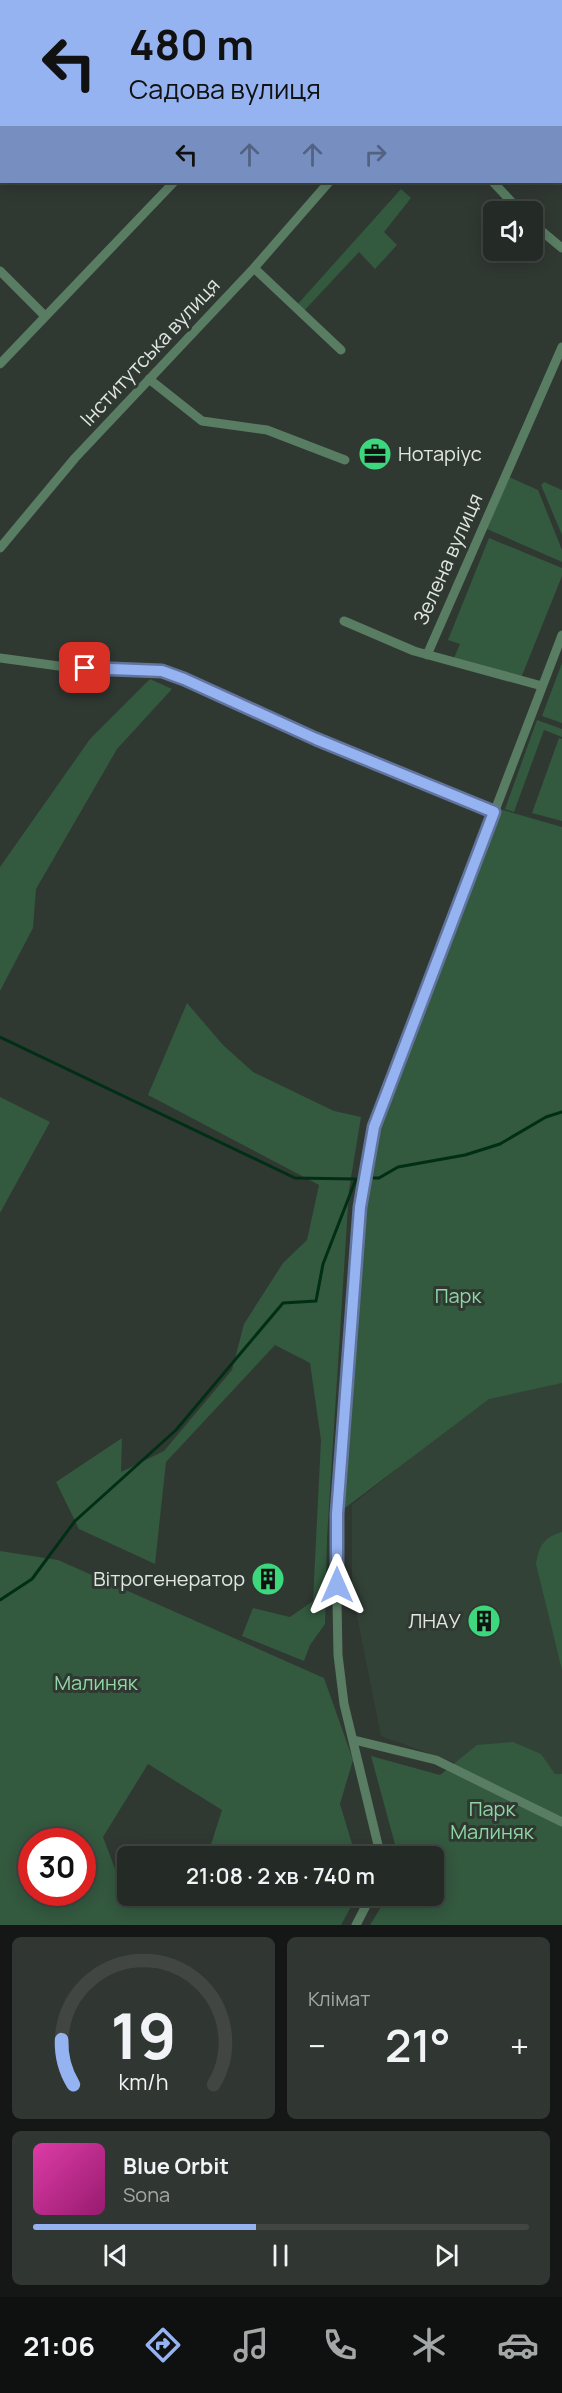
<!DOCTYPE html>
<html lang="uk">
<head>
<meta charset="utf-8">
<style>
	:root { --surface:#242a26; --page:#303632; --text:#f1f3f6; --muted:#a3a7a7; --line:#414643; --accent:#95b2f1 }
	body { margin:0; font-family:Manrope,sans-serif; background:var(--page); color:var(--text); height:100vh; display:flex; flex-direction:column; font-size:22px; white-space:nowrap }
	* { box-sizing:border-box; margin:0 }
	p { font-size:20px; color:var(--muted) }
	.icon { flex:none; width:33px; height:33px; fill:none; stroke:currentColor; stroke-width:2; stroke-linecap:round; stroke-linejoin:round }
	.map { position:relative; height:1925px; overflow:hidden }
	.panel { display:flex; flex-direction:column; gap:12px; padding:12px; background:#141715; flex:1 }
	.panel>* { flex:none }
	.banner { position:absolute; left:0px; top:0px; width:562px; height:183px; box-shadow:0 3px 15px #0003,0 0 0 2px var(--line); background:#95b2f1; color:#111; overflow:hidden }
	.controls { position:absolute; left:483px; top:201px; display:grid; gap:12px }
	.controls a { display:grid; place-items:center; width:60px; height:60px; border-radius:9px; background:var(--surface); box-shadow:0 3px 15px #0003,0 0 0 2px var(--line); font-size:30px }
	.speed { position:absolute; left:18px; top:1828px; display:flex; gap:12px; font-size:30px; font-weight:700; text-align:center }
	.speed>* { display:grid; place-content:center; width:78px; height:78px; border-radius:50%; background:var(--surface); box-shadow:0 3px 15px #0003,0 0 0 2px var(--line); line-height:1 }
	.speed .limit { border:9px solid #d22; background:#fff; color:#111 }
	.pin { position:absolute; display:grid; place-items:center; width:51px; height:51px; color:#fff; margin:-26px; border-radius:12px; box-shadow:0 3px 9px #0006 }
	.me { position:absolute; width:66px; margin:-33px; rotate:0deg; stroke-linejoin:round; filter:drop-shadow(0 0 4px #0008) }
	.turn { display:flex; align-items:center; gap:21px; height:126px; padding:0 30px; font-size:27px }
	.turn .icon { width:78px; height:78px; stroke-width:2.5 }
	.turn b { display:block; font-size:42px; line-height:51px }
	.lanes { display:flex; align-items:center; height:57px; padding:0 30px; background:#0003; justify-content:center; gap:30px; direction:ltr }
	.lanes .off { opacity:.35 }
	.big { font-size:45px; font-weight:600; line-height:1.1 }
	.panel .widget { flex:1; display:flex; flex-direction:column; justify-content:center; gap:9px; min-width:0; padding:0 21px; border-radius:9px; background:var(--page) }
	.panel .dial { align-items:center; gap:0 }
	.dial svg { height:156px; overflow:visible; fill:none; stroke:var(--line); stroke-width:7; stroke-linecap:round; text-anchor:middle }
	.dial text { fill:var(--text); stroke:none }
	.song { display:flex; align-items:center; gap:18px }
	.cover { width:72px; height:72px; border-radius:9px; background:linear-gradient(135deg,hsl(320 70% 55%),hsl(320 70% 35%)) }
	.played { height:6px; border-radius:3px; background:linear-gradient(90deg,var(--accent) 45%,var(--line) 45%) }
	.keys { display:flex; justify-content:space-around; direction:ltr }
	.heat { display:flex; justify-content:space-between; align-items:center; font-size:33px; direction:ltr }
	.panel .tiles { flex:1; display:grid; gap:12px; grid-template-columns:1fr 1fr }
	.widget:last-child { grid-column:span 2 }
	.trip { position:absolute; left:117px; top:1846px; width:327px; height:60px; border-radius:9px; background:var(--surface); box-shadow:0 3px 15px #0003,0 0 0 2px var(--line); font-weight:600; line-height:60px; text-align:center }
	.dock { display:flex; height:96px; justify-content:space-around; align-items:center; background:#0e110f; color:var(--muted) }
	.dock .icon { width:42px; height:42px }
	.dock .active { color:var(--accent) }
	.dock b { font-size:27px; color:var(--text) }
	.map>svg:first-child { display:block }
	.built { fill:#334237 }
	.green { fill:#33593f; fill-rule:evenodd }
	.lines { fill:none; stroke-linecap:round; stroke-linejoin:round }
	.stream { stroke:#002f15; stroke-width:3 }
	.minor { stroke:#597d63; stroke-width:9 }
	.route-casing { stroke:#61749d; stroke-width:15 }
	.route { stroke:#95b2f1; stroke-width:10 }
	.labels { text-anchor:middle; stroke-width:6; stroke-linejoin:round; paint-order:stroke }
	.street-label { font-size:20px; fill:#e1e6e2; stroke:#303832 }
	.poi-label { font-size:20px; fill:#e1e6e2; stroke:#303832; text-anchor:end }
	.park-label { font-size:20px; fill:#8fd6a4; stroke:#303832 }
</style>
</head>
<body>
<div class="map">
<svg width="562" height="1925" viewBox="0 0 562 1925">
	<rect width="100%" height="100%" fill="#303832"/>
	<path class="built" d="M562,1301V1811L478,1771L381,1736L352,1591V1505L491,1393Z"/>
	<path class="green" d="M401,189L411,198L384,232L397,245L375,269L359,252L302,313L296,306Z
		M509,477L538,490L562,550V562L487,529Z
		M544,482L562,490V535L541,485Z
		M489,538L562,568V576L521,678L454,658L460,644L448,640Z
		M562,663V723L542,716Z
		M150,679L172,689L117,749L36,889L33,928L0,991V867L90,739Z
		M537,720L562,729V737L544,730L514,812L505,809Z
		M559,738L562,739V821L532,813Z
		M496,808L562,827V1383L489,1399L337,1514L360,1207L374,1127Z
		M187,1003L223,1045L253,1072L334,1111L361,1117L349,1190L327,1538L325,1624L310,1645L304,1661L242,1636L253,1608L290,1617L313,1601L321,1440L310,1363L275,1345L166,1462L155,1564L79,1529L56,1482L122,1438L121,1472L164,1451L232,1370L244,1324L283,1263L307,1240L319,1185L148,1095Z
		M0,1097L50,1122L0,1213Z
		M562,1532V1670L536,1564C539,1546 544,1537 562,1532Z
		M0,1551L58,1560L324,1678L353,1760L340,1804L356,1857H207L222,1810L148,1764L103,1837L124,1893L127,1892L128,1896H357L341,1925H0ZM32,1842H82V1893H32Z
		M513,1742L541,1754L555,1774H562V1925H370L388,1896H434V1857H394L396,1848L371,1756L440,1775L477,1745Z"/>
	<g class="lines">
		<path class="stream" d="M0,1037L295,1178L356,1179L323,1264L316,1301L283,1303L176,1430L75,1521L32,1579L0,1600
			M374,1178H379L398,1167L465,1155L500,1144L546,1117L562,1112"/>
		<path class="minor" d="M276,0L279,2
			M329,2L330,0
			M493,182L521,212
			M532,223L562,248
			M254,268L341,350
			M0,271L45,316
			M0,364L174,182
			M149,379L202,421L267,430L345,460
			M0,548L75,458L254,268L329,182
			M344,621L414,651L542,686
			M427,655L562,347
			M0,658L66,667L162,671L184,679L316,739L494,812
			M354,1740L436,1760L562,1822
			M378,1857L379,1849L344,1704L338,1655L337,1601V1514L360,1207L374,1127L562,635
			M356,1925L371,1896"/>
	</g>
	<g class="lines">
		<defs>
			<path id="route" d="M85,668L162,671L184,679L316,739L494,812L374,1127L360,1207L337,1514V1585"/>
		</defs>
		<use href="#route" class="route-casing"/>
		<use href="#route" class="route"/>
	</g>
	<defs>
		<symbol id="office-disc" viewBox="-11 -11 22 22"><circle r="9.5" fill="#3dd77e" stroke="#303832"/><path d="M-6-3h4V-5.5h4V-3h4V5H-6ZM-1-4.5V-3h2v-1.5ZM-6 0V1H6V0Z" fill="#111"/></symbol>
		<symbol id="building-disc" viewBox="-11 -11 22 22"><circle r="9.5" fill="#3dd77e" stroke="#303832"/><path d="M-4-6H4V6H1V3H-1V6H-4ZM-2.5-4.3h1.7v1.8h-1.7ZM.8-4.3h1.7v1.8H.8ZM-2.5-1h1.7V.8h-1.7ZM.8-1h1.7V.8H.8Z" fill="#111"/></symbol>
	</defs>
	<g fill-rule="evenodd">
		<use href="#office-disc" x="356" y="435" width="38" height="38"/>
		<use href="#building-disc" x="249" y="1560" width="38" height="38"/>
		<use href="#building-disc" x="465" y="1602" width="38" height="38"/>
	</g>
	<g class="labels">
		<g class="street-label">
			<text transform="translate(150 352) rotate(-47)" y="7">Інститутська вулиця</text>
			<text transform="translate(448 559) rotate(-66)" y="7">Зелена вулиця</text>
		</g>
		<g class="poi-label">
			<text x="398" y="461" text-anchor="start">Нотаріус</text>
			<text x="245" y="1586">Вітрогенератор</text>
			<text x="461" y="1628">ЛНАУ</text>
		</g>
		<g class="park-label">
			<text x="458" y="1303">Парк</text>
			<text x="96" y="1690">Малиняк</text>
			<text x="492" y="1816">Парк<tspan x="492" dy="23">Малиняк</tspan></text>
		</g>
	</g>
</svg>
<div class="controls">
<a><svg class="icon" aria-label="sound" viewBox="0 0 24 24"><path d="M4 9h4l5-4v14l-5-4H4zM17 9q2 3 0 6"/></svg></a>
</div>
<div class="speed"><div class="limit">30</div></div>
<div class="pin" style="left:85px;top:668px;background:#d93025"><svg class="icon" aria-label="arrive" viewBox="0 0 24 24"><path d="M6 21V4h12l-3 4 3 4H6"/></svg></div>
<svg class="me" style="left:337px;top:1585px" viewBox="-20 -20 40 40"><path d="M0-17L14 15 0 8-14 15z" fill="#95b2f1" stroke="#fff" stroke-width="4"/></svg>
<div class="trip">21:08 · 2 хв · 740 m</div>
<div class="banner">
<div class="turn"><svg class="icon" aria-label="left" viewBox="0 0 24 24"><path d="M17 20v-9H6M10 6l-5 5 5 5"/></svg><div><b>480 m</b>Садова вулиця</div></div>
<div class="lanes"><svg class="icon" aria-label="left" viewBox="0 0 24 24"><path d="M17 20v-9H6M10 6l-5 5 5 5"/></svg><svg class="icon off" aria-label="ahead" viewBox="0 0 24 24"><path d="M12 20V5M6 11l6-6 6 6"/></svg><svg class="icon off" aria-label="ahead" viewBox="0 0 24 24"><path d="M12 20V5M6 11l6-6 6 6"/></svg><svg class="icon off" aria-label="right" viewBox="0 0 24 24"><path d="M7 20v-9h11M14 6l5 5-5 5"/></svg></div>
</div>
</div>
<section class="panel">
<div class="tiles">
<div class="widget dial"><svg viewBox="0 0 100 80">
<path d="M14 69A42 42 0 1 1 86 69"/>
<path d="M14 69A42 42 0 0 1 8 46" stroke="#95b2f1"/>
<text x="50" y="56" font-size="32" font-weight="700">19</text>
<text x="50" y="72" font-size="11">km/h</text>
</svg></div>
<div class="widget"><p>Клімат</p>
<div class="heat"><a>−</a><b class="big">21°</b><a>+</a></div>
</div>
<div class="widget">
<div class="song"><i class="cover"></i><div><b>Blue Orbit</b><p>Sona</p></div></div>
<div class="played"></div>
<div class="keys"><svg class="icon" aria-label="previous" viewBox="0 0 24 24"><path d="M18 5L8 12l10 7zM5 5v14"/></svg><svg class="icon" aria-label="pause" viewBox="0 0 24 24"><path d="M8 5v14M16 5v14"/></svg><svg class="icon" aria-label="next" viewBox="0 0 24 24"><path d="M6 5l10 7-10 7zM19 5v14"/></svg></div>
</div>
</div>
</section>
<nav class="dock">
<b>21:06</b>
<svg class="icon active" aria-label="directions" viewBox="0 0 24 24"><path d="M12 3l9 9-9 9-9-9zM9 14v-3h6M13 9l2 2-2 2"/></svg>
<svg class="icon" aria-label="music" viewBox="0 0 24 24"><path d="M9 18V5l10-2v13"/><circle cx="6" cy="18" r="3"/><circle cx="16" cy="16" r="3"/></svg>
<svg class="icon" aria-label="phone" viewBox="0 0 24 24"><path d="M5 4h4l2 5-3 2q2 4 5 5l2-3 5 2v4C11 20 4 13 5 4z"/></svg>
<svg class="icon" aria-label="climate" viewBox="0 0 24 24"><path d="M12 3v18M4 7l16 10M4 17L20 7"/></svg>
<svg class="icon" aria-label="car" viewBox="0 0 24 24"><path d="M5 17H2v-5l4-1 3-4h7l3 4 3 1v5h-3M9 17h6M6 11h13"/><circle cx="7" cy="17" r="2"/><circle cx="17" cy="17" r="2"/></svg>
</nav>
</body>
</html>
